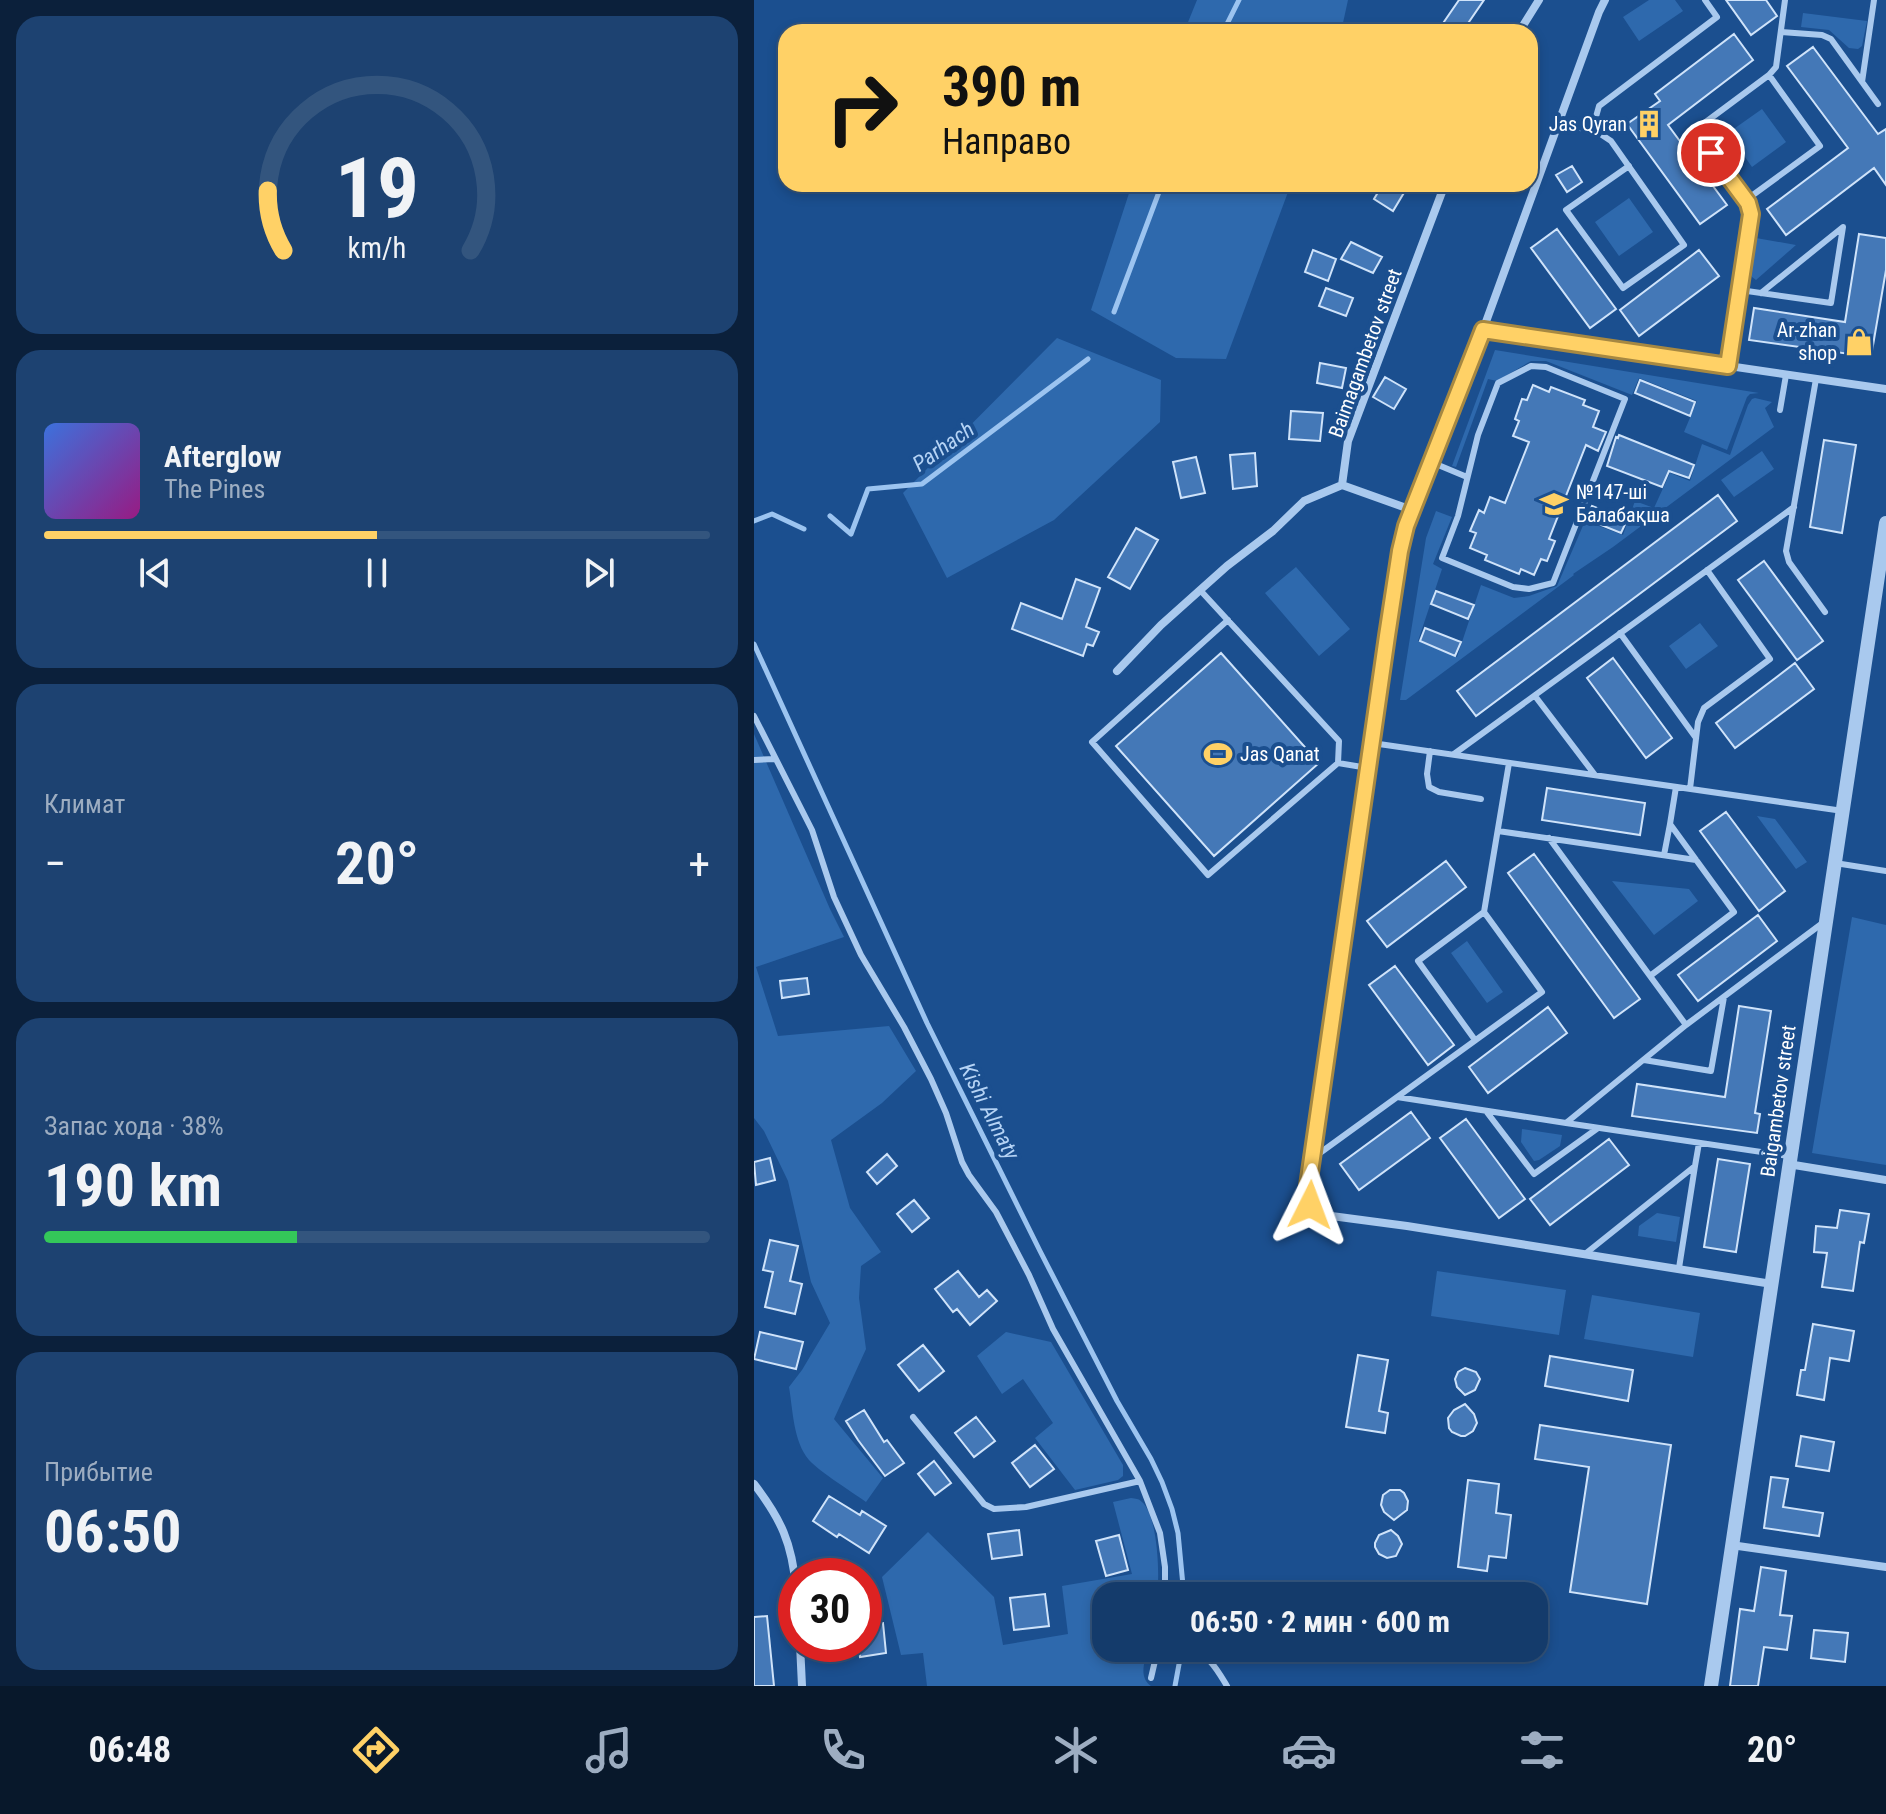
<!DOCTYPE html>
<html lang="ru">
<head>
<meta charset="utf-8">
<style>
	:root { --surface:#143b6b; --page:#1d4271; --text:#f1f3f6; --muted:#9dadc1; --line:#33557e; --accent:#ffd166 }
	body { margin:0; font-family:"Roboto Condensed",sans-serif; background:var(--page); color:var(--text); height:100vh; display:flex; flex-direction:column; font-size:30px; white-space:nowrap }
	* { box-sizing:border-box; margin:0 }
	p { font-size:26px; color:var(--muted) }
	.icon { flex:none; width:44px; height:44px; fill:none; stroke:currentColor; stroke-width:2; stroke-linecap:round; stroke-linejoin:round }
	.map { position:relative; flex:1; overflow:hidden }
	.side { display:flex; flex-direction:column; gap:16px; padding:16px; background:#0b203b; width:754px }
	.side>* { flex:none }
	.banner { position:absolute; left:24px; top:24px; width:760px; height:168px; border-radius:24px; box-shadow:0 4px 12px #0003,0 0 0 2px var(--line); background:#ffd166; color:#111; overflow:hidden }
	.speed { position:absolute; left:24px; top:1558px; display:flex; gap:16px; font-size:40px; font-weight:700; text-align:center }
	.speed>* { display:grid; place-content:center; width:104px; height:104px; border-radius:50%; background:var(--surface); box-shadow:0 4px 12px #0003,0 0 0 2px var(--line); line-height:1 }
	.speed .limit { border:12px solid #d22; background:#fff; color:#111 }
	.pin { position:absolute; display:grid; place-items:center; width:68px; height:68px; color:#fff; margin:-34px; border:4px solid #fff; border-radius:50%; box-shadow:0 2px 8px #0007 }
	.me { position:absolute; width:88px; margin:-44px; rotate:3deg; stroke-linejoin:round; filter:drop-shadow(0 0 6px #0008) }
	.turn { display:flex; align-items:center; gap:28px; height:168px; padding:0 32px; font-size:36px }
	.turn .icon { width:104px; height:104px; stroke-width:2.5 }
	.turn b { display:block; font-size:56px; line-height:68px }
	.big { font-size:60px; font-weight:700; line-height:1.1 }
	.side .tile { flex:1; display:flex; flex-direction:column; justify-content:center; gap:12px; min-width:0; padding:0 28px; border-radius:24px; background:var(--page) }
	.side .dial { align-items:center; gap:0 }
	.dial svg { height:208px; overflow:visible; fill:none; stroke:var(--line); stroke-width:7; stroke-linecap:round; text-anchor:middle }
	.dial text { fill:var(--text); stroke:none }
	.song { display:flex; align-items:center; gap:24px }
	.cover { width:96px; height:96px; border-radius:12px; background:linear-gradient(135deg,hsl(220 70% 55%),hsl(310 70% 35%)) }
	.played { height:8px; border-radius:4px; background:linear-gradient(90deg,var(--accent) 50%,var(--line) 50%) }
	.keys { display:flex; justify-content:space-around; direction:ltr }
	.heat { display:flex; justify-content:space-between; align-items:center; font-size:44px; direction:ltr }
	.charge { height:12px; border-radius:6px; background:linear-gradient(90deg,#34c759 38%,var(--line) 0) }
	.trip { position:absolute; left:338px; top:1582px; width:456px; height:80px; border-radius:24px; background:var(--surface); box-shadow:0 4px 12px #0003,0 0 0 2px var(--line); font-weight:700; line-height:80px; text-align:center }
	.tab-bar { display:flex; height:128px; justify-content:space-around; align-items:center; background:#08182b; color:var(--muted) }
	.tab-bar .icon { width:56px; height:56px }
	.tab-bar .on { color:var(--accent) }
	.tab-bar b { font-size:36px; color:var(--text) }
	main { display:flex; flex:1; min-height:0 }
	.map>svg:first-child { display:block }
	.green { fill:#2e69ad }
	.lines { fill:none; stroke-linecap:round; stroke-linejoin:round }
	.stream { stroke:#9cc4f0; stroke-width:5 }
	.building { fill:#4478b7; stroke:#cfe3fa; stroke-width:2 }
	.service { stroke:#a9c9ee; stroke-width:6 }
	.minor { stroke:#a9c9ee; stroke-width:8 }
	.tertiary { stroke:#a9c9ee; stroke-width:14 }
	.route-casing { stroke:#a68842; stroke-width:20 }
	.route { stroke:#ffd166; stroke-width:14 }
	.labels { text-anchor:middle; stroke-width:8; stroke-linejoin:round; paint-order:stroke }
	.poi-label { font-size:20px; fill:#fff; stroke:#1b4f8f; text-anchor:end }
	.street-label { font-size:20px; fill:#fff; stroke:#1b4f8f }
	.water-label { font-size:22px; font-style:italic; fill:#b5d3f5; stroke:#1b4f8f }
</style>
</head>
<body>
<main>
<section class="side">
<div class="tile dial"><svg viewBox="0 0 100 80">
<path d="M14 69A42 42 0 1 1 86 69"/>
<path d="M14 69A42 42 0 0 1 8 46" stroke="#ffd166"/>
<text x="50" y="56" font-size="32" font-weight="700">19</text>
<text x="50" y="72" font-size="11">km/h</text>
</svg></div>
<div class="tile">
<div class="song"><i class="cover"></i><div><b>Afterglow</b><p>The Pines</p></div></div>
<div class="played"></div>
<div class="keys"><svg class="icon" aria-label="previous" viewBox="0 0 24 24"><path d="M18 5L8 12l10 7zM5 5v14"/></svg><svg class="icon" aria-label="pause" viewBox="0 0 24 24"><path d="M8 5v14M16 5v14"/></svg><svg class="icon" aria-label="next" viewBox="0 0 24 24"><path d="M6 5l10 7-10 7zM19 5v14"/></svg></div>
</div>
<div class="tile"><p>Климат</p>
<div class="heat"><a>−</a><b class="big">20°</b><a>+</a></div>
</div>
<div class="tile"><p>Запас хода · 38%</p><b class="big">190 km</b><div class="charge"></div></div>
<div class="tile"><p>Прибытие</p><b class="big">06:50</b></div>
</section>
<div class="map">
<svg width="1132" height="1686" viewBox="0 0 1132 1686">
	<rect width="100%" height="100%" fill="#1b4f8f"/>
	<path class="green" d="M443,0H594L587,32H430Z
		M895,0H921L929,11L885,41L869,17Z
		M1049,13L1113,21L1108,46L1104,49L1095,48L1075,30L1047,27Z
		M1008,109L1032,142L998,167L974,133Z
		M378,184H537L472,359L422,358L337,310Z
		M875,198L899,232L865,256L841,222Z
		M1002,238L1042,245L1002,280L998,277L997,275Z
		M303,338L407,380L406,422L300,520L193,578L149,493Z
		M741,350L1005,393L996,394L993,397L973,450L930,432L943,401L885,378L878,395L792,361H777L743,381L734,379L702,467L698,466Z
		M1001,398L1018,402L1011,408L1020,427L859,547L819,574L820,575L652,700H646L672,538L682,511L698,517L679,564L688,569L664,641L703,657L727,585L760,598L775,596L803,586L831,521L869,535L881,501L900,508L916,473L936,481L948,444L976,455L994,405L998,399Z
		M1008,451L1020,469L980,497L967,480Z
		M542,567L596,629L565,656L511,593Z
		M946,623L964,646L932,669L915,646Z
		M0,734L76,909L90,937L2,967L24,1036L135,1026L162,1071L128,1103L77,1140L96,1208L127,1252L107,1266L105,1298L112,1349L80,1419L129,1478L112,1502C97,1491 67,1473 55,1460C39,1441 39,1410 35,1387L48,1370L76,1323L57,1282L34,1181L10,1131L0,1118Z
		M1003,816L1021,819L1053,862L1042,869Z
		M858,881L935,889L944,901L900,935Z
		M1098,917L1132,925V1165L1058,1153Z
		M713,941L749,992L733,1003L697,953Z
		M768,1129L808,1135L806,1146L785,1160L780,1161L767,1142Z
		M903,1213L926,1217L922,1242L884,1236L885,1226Z
		M683,1271L812,1290L805,1335L677,1316Z
		M838,1295L946,1313L939,1357L830,1339Z
		M252,1332L297,1342L369,1465V1476L364,1480L321,1490L281,1438L299,1423L269,1379L248,1394L223,1356Z
		M377,1498C382,1499 384,1498 388,1502C404,1516 406,1576 403,1596H352V1648H394C391,1661 384,1677 397,1686H173L169,1653L147,1655L128,1577L174,1532L240,1597L249,1645L314,1634L308,1586L378,1574L359,1502Z"/>
	<g class="lines">
		<path class="stream" d="M469,32L485,0
			M360,312L408,184
			M76,516L97,534L114,489L168,484L334,359
			M0,521L18,514L50,529
			M0,644L173,1023L286,1251L363,1401L397,1459L408,1482L418,1509L424,1533L430,1596
			M421,1686L428,1648"/>
	</g>
	<path class="building" d="M705,0H730L708,32H683Z
		M972,0H1012L1023,16L997,35Z
		M980,34L999,60L914,125L973,205L946,224L873,124L906,101L901,94Z
		M1059,47L1124,134L1132,129V185L1120,168L1032,235L1013,209L1094,148L1033,66Z
		M818,166L828,182L813,192L802,175Z
		M629,184H640L651,191L639,211L620,199Z
		M803,229L862,309L836,328L777,248Z
		M1105,234L1132,238V270L1117,357L995,340L1000,308L1091,322Z
		M597,242L628,257L619,273L587,259Z
		M559,250L582,259L574,281L551,272Z
		M945,250L965,276L885,336L866,310Z
		M572,288L599,298L592,316L565,306Z
		M566,363L592,368L588,388L563,383Z
		M631,377L652,389L640,409L619,397Z
		M886,380L941,402L936,416L881,393Z
		M779,385L795,392L797,387L831,400L829,405L845,411L839,427L852,432L844,451L832,445L795,539L801,541L793,561L787,559L780,575L767,569L765,574L731,560L733,555L716,548L722,533L716,531L725,510L730,513L736,497L751,503L775,442L759,436L765,421L761,419L768,399L773,400Z
		M537,411L569,413L566,441L535,439Z
		M865,435L940,465L935,478L915,471L908,487L853,466L862,437L864,438Z
		M1070,440L1102,445L1088,533L1056,527Z
		M501,453L503,486L479,489L476,455Z
		M442,457L451,493L427,498L419,462Z
		M964,495L983,521L722,716L703,691Z
		M838,506L873,520L867,533L832,519Z
		M382,528L404,540L376,589L354,577Z
		M1010,561L1069,641L1043,660L984,580Z
		M322,579L346,588L332,627L345,632L339,646L333,644L329,656L258,629L267,603L308,619Z
		M682,591L720,605L714,619L677,604Z
		M671,628L707,642L701,656L666,641Z
		M467,653L565,763L460,856L362,746Z
		M859,658L918,738L892,758L833,678Z
		M1041,663L1060,689L981,748L962,723Z
		M793,788L891,803L886,835L788,820Z
		M972,812L1031,891L1005,911L946,831Z
		M780,854L886,999L860,1018L754,873Z
		M692,861L712,887L633,947L613,921Z
		M1004,915L1023,941L944,1001L924,975Z
		M641,966L700,1045L674,1065L615,985Z
		M53,978L55,994L28,998L26,981Z
		M985,1006L1017,1011L1001,1113L1006,1114L1003,1133L878,1116L883,1084L971,1097Z
		M794,1007L813,1033L734,1093L715,1067Z
		M657,1112L676,1138L605,1190L586,1164Z
		M712,1119L771,1199L745,1218L686,1138Z
		M855,1139L875,1165L796,1225L776,1199Z
		M133,1154L143,1166L123,1184L113,1172Z
		M16,1158L21,1180L2,1185L0,1162Z
		M964,1159L996,1164L982,1252L950,1247Z
		M160,1200L175,1218L158,1232L143,1214Z
		M1086,1210L1115,1214L1110,1243L1106,1242L1099,1291L1068,1287L1073,1253L1060,1252L1062,1226L1083,1228Z
		M16,1240L44,1246L36,1281L48,1284L41,1314L11,1307L19,1272L9,1270Z
		M204,1271L225,1297L233,1290L243,1301L216,1325L203,1309L199,1312L181,1289Z
		M1059,1324L1100,1331L1095,1361L1076,1358L1070,1400L1043,1395L1047,1370H1051Z
		M6,1332L49,1342L42,1369L0,1359Z
		M169,1345L190,1371L165,1391L144,1365Z
		M604,1355L634,1360L625,1411L634,1413L631,1433L592,1427Z
		M796,1356L879,1370L874,1401L791,1386Z
		M711,1368L722,1372L726,1379L721,1390L711,1395L703,1387L701,1379L704,1372Z
		M711,1404L720,1414L723,1423L719,1431L711,1436H707L698,1432L695,1428L694,1418L700,1410Z
		M110,1410L130,1442L133,1440L150,1463L131,1476L104,1440L92,1421Z
		M222,1417L241,1441L220,1457L201,1433Z
		M786,1425L917,1445L893,1604L816,1592L835,1467L781,1459Z
		M1047,1436L1080,1442L1075,1471L1042,1466Z
		M281,1445L300,1469L276,1487L258,1463Z
		M180,1461L197,1483L181,1495L164,1474Z
		M1017,1477L1034,1479L1029,1507L1069,1513L1065,1536L1010,1528Z
		M714,1480L745,1484L742,1513L757,1515L752,1558L735,1556L733,1571L704,1567Z
		M636,1490H646L650,1493L654,1501L653,1510L640,1520L630,1512L627,1505L629,1495Z
		M75,1496L106,1515L108,1511L132,1526L115,1553L85,1534L83,1537L59,1521Z
		M265,1530L268,1555L238,1559L234,1534Z
		M637,1530L644,1536L648,1544L642,1556L633,1558L625,1554L621,1547V1543L625,1535Z
		M365,1535L374,1570L352,1576L342,1541Z
		M1007,1567L1032,1571L1026,1615L1038,1616L1033,1650L1010,1647L1004,1686H976L986,1609L1000,1611Z
		M291,1594L295,1626L260,1630L256,1598Z
		M13,1616L20,1686H0V1617Z
		M129,1623L132,1653L106,1657L104,1644H110V1625Z
		M1060,1630L1094,1633L1091,1662L1057,1658Z"/>
	<g class="lines">
		<path class="service" d="M1027,32L1068,35L1077,39L1124,104
			M1015,75L1022,67L1031,0
			M1108,82L1120,0
			M805,122L845,133L857,141L930,245L869,288L812,210L875,166
			M838,131L845,106L963,17L951,0
			M986,290L1077,303L1089,227L1007,293
			M777,366L792,367L871,399L799,583L775,589L759,587L688,558L704,516L724,435L744,383Z
			M974,366L997,209L941,130L1015,75L1066,146L992,200
			M1062,379L1032,551L1035,562L1071,612
			M1026,410L1032,375
			M677,462L713,477
			M446,590L585,741L584,763L454,875L338,742L474,620
			M866,633L942,738
			M781,696L841,775
			M0,716L58,830L80,897L107,955L150,1027L177,1079L192,1113L208,1162L215,1175L242,1212L275,1275L299,1329L386,1481L406,1533L411,1567V1596
			M618,743L1089,811
			M676,751L673,774L675,787L685,792L727,799
			M700,754L1040,507
			M0,760L21,759
			M584,763L614,768
			M936,789L944,722L950,708L1016,659L953,570
			M744,831L942,860
			M795,838L896,976
			M910,855L916,824
			M1081,863L1132,871
			M932,1025L1070,922
			M721,1040L664,961L730,912
			M890,1060L957,1071L970,997
			M643,1097L812,1123L932,1025L896,976L980,912L916,824L922,787
			M732,1111L780,1174L844,1128
			M812,1123L1035,1156
			M559,1158L788,992L730,912L755,763
			M831,1254L941,1166L945,1143
			M925,1268L941,1166
			M159,1417L230,1504L240,1509L272,1507L386,1481
			M435,1648C456,1656 462,1668 473,1686
			M397,1678L404,1648"/>
		<path class="minor" d="M851,0L845,12L729,330L650,535L633,636L554,1199L559,1210L570,1215L653,1226L1018,1284
			M765,32L785,0
			M729,330L1132,389
			M588,485L658,510
			M363,671L407,625L473,566L519,531L550,501L588,485L594,441L691,184
			M1034,1164L1132,1180
			M0,1484C27,1519 38,1543 42,1588
			M977,1545L1132,1567
			M46,1644L48,1686"/>
		<path class="tertiary" d="M957,1686L1132,523"/>
	</g>
	<g class="lines">
		<defs>
			<path id="route" d="M556,1205L553,1193L633,636L646,551L652,526L729,330L974,366L997,214L994,203L957,153"/>
		</defs>
		<use href="#route" class="route-casing"/>
		<use href="#route" class="route"/>
	</g>
	<defs>
		<symbol id="building-bare" viewBox="-9 -9 18 18"><path d="M-4-6H4V6H1V3H-1V6H-4ZM-2.5-4.3h1.7v1.8h-1.7ZM.8-4.3h1.7v1.8H.8ZM-2.5-1h1.7V.8h-1.7ZM.8-1h1.7V.8H.8Z" fill="#ffd166" stroke="#1b4f8f" stroke-width="2.5" paint-order="stroke"/></symbol>
		<symbol id="shop-bare" viewBox="-9 -9 18 18"><path d="M-5-2.5h2.3a2.7 3.5 0 0 1 5.4 0H5L5.5 6h-11ZM-1.5-2.5h3a1.5 2.3 0 0 0-3 0Z" fill="#ffd166" stroke="#1b4f8f" stroke-width="2.5" paint-order="stroke"/></symbol>
		<symbol id="school-bare" viewBox="-9 -9 18 18"><path d="M0-5L7-2L0 1L-7-2ZM-4 1L0 2.5L4 1V4Q0 6-4 4Z" fill="#ffd166" stroke="#1b4f8f" stroke-width="2.5" paint-order="stroke"/></symbol>
		<symbol id="stadium-bare" viewBox="-9 -9 18 18"><path d="M0-5a6.5 5 0 1 0 0 10a6.5 5 0 1 0 0-10ZM-3.5-1.8h7v3.6h-7Z" fill="#ffd166" stroke="#1b4f8f" stroke-width="2.5" paint-order="stroke"/></symbol>
	</defs>
	<g fill-rule="evenodd">
		<use href="#building-bare" x="875" y="104" width="40" height="40"/>
		<use href="#shop-bare" x="1085" y="322" width="40" height="40"/>
		<use href="#school-bare" x="780" y="484" width="40" height="40"/>
		<use href="#stadium-bare" x="444" y="734" width="40" height="40"/>
	</g>
	<g class="labels">
		<g class="poi-label">
			<text x="873" y="131">Jas Qyran</text>
			<text x="1083" y="337">Ar-zhan<tspan x="1083" dy="23">shop</tspan></text>
			<text x="822" y="499" text-anchor="start">№147-ші<tspan x="822" dy="23">Балабақша</tspan></text>
			<text x="486" y="761" text-anchor="start">Jas Qanat</text>
		</g>
		<g class="street-label">
			<text transform="translate(611 353) rotate(-70)" y="7">Baimagambetov street</text>
			<text transform="translate(1024 1101) rotate(-82)" y="7">Baigambetov street</text>
		</g>
		<g class="water-label">
			<text transform="translate(189 446) rotate(-35)" y="8">Parhach</text>
			<text transform="translate(236 1111) rotate(63)" y="8">Kіshі Almaty</text>
		</g>
	</g>
</svg>
<div class="speed"><div class="limit">30</div></div>
<div class="pin" style="left:957px;top:153px;background:#d93025"><svg class="icon" aria-label="arrive" viewBox="0 0 24 24"><path d="M6 21V4h12l-3 4 3 4H6"/></svg></div>
<svg class="me" style="left:556px;top:1205px" viewBox="-20 -20 40 40"><path d="M0-17L14 15 0 8-14 15z" fill="#ffd166" stroke="#fff" stroke-width="4"/></svg>
<div class="trip">06:50 · 2 мин · 600 m</div>
<div class="banner">
<div class="turn"><svg class="icon" aria-label="right" viewBox="0 0 24 24"><path d="M7 20v-9h11M14 6l5 5-5 5"/></svg><div><b>390 m</b>Направо</div></div>
</div>
</div>
</main>
<nav class="tab-bar">
<b>06:48</b>
<svg class="icon on" aria-label="directions" viewBox="0 0 24 24"><path d="M12 3l9 9-9 9-9-9zM9 14v-3h6M13 9l2 2-2 2"/></svg>
<svg class="icon" aria-label="music" viewBox="0 0 24 24"><path d="M9 18V5l10-2v13"/><circle cx="6" cy="18" r="3"/><circle cx="16" cy="16" r="3"/></svg>
<svg class="icon" aria-label="phone" viewBox="0 0 24 24"><path d="M5 4h4l2 5-3 2q2 4 5 5l2-3 5 2v4C11 20 4 13 5 4z"/></svg>
<svg class="icon" aria-label="climate" viewBox="0 0 24 24"><path d="M12 3v18M4 7l16 10M4 17L20 7"/></svg>
<svg class="icon" aria-label="car" viewBox="0 0 24 24"><path d="M5 17H2v-5l4-1 3-4h7l3 4 3 1v5h-3M9 17h6M6 11h13"/><circle cx="7" cy="17" r="2"/><circle cx="17" cy="17" r="2"/></svg>
<svg class="icon" aria-label="filters" viewBox="0 0 24 24"><path d="M4 7h16M4 17h16"/><circle cx="9" cy="7" r="2"/><circle cx="15" cy="17" r="2"/></svg>
<b>20°</b>
</nav>
</body>
</html>
